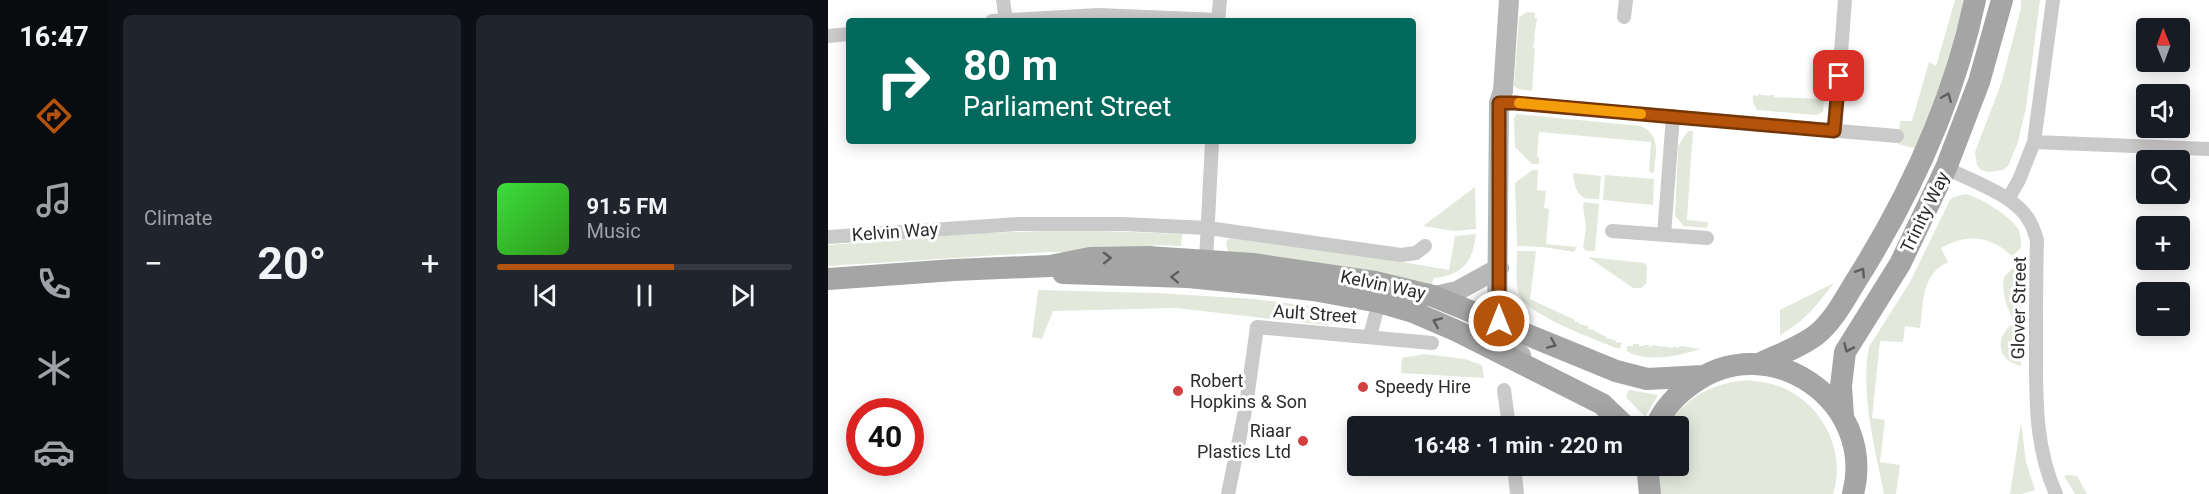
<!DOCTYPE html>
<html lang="en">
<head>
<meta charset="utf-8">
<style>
	:root { --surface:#171b24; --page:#20242c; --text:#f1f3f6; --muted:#9ea1a6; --line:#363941; --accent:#b45309 }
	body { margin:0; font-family:Roboto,sans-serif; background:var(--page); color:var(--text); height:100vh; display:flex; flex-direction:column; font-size:22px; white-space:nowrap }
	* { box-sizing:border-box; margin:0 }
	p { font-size:20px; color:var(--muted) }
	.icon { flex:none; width:33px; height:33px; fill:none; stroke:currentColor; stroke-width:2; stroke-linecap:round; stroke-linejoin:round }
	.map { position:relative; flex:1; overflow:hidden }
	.sheet { display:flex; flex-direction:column; gap:15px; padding:15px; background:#0d0f14; width:720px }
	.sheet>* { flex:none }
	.hud { position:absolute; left:18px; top:18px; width:570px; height:126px; border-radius:6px; box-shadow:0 3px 15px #0003; background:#00695c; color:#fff; overflow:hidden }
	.needle { width:39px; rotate:359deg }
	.tools { position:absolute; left:1308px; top:18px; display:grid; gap:12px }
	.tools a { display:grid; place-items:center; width:54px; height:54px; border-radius:6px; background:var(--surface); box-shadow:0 3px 15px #0003; font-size:30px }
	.speed { position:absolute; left:18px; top:398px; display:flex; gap:12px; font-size:30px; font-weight:700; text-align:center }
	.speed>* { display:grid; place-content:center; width:78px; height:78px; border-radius:50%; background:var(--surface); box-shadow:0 3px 15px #0003; line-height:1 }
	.speed .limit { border:9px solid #d22; background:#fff; color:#111 }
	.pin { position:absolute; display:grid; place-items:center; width:51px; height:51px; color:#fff; margin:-26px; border-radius:12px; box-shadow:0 3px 9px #0006 }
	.me { position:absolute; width:66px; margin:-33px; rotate:0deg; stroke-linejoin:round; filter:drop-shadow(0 0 4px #0008) }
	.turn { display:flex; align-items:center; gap:21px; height:126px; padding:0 18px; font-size:27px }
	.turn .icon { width:78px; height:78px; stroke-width:2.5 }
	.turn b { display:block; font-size:42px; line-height:51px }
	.big { font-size:45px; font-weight:700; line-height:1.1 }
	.sheet .widget { flex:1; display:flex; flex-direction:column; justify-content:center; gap:9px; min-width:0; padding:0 21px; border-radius:9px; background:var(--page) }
	.song { display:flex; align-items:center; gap:18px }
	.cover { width:72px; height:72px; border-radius:9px; background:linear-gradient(135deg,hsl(120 70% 55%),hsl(110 70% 35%)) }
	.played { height:6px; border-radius:3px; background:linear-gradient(90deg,var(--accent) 60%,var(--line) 60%) }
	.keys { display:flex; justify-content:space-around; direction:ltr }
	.heat { display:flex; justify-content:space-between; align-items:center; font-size:33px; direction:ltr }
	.sheet .tiles { flex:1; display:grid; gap:15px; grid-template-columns:repeat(2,1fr) }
	.trip { position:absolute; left:519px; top:416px; width:342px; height:60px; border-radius:6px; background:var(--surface); box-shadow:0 3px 15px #0003; font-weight:700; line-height:60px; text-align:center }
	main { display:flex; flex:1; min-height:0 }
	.dock { display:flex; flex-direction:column; width:108px; justify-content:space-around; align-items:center; background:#090b0e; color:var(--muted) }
	.dock .icon { width:42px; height:42px }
	.dock .on { color:var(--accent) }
	.dock b { font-size:27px; color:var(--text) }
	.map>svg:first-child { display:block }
	.green { fill:#e2e9db }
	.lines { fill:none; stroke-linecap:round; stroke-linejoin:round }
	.street { stroke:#cacaca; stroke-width:14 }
	.secondary { stroke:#b7b7b7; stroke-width:20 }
	.primary { stroke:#a5a5a5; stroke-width:22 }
	.oneway { stroke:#5d5d5d }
	.route-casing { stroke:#753606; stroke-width:15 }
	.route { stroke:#b45309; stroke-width:10 }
	.slow { stroke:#f59e0b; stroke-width:10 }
	.poi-dot { fill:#d24042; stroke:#fff; stroke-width:2 }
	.labels { text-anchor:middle; stroke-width:6; stroke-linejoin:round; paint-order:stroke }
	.street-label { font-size:18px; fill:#2d2d2d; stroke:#fff }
	.poi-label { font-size:18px; fill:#2d2d2d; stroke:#fff; text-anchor:start }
</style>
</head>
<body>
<main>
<nav class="dock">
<b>16:47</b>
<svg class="icon on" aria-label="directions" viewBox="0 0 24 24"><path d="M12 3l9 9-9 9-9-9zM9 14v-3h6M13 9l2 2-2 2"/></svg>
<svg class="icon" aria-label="music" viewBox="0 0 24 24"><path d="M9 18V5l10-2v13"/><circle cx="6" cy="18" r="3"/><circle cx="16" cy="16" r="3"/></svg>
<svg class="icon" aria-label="phone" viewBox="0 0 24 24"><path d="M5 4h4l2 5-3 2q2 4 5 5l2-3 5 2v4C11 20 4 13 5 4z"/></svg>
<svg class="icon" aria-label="climate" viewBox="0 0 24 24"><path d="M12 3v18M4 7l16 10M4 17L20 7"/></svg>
<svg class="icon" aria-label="car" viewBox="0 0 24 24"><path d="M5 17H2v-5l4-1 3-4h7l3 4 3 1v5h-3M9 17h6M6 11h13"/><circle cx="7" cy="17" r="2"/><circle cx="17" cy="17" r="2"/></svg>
</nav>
<section class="sheet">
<div class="tiles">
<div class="widget"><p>Climate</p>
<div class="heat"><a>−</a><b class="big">20°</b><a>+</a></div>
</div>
<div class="widget">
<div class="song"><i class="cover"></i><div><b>91.5 FM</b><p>Music</p></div></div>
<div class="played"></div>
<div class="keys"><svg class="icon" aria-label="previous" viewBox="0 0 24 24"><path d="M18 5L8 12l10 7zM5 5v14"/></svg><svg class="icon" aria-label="pause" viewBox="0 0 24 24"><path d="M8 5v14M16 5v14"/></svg><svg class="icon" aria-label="next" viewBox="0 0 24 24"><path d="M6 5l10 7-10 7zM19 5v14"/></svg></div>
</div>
</div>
</section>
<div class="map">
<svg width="1381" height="494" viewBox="0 0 1381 494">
	<rect width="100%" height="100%" fill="#fff"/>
	<path class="green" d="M1127,0H1137L1114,80L1089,149L1070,144L1072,121H1084L1101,62L1108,66Z
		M1193,0H1212L1198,108L1190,142L1180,166L1175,170L1160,172L1153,170L1149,165L1147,152L1174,81L1193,8Z
		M699,12L707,13V18H709L706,38H707L705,47L707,48L704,91L690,89L686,86L691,17Z
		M930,94L941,96V95H946V97L996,99L995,112L988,115L929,110L925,102V95L930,96Z
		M688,114L813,126C833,135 828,153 826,171L825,173L821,172L823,142L711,132L709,157H711V164H704L687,147L686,119Z
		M860,131H865L859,220L880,222L879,228L856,226L847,216L850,146Z
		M704,170H710L709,190L718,191L716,208L721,209L718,244L749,247L746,252L715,247L689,246L687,183Z
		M745,173L773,176L771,199C766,199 758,199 755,197C748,194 745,179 745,173Z
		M777,175L826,179L825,205L775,200Z
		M647,187L648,229L625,231L595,226Z
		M1137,194C1152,197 1181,215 1190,229C1193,235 1193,242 1193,248L1184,256C1162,236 1140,233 1113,248L1120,262C1093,275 1096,301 1092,328L1077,326L1075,342L1052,341L1044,418L1057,420L1052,462L1072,465L1068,494H1056C1047,448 1032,394 1041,347L1082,282L1123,198Z
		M756,202L771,204L767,251H758L755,248L758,227L755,206Z
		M247,230L354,234L353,246L325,245L324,252H220L0,266V245L155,233Z
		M648,234C645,263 634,275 606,278L603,287L401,254L398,245L399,240L403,238L540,256L621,270L627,236Z
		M689,251H708L702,299L747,320V322H751V324L760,326V329C768,329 771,335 778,336V338L787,340L788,342L794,343L792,348H788C767,339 697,314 691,294C687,281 689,264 689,251Z
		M760,257L817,263L819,268L818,284L813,288H805Z
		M1193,260V335L1190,336V348L1193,349V366C1168,361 1166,336 1187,322C1179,308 1173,294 1176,277Z
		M1006,283C989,305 976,322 952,335V310Z
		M210,290L328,293L426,299L513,310L515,322L498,325L348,308L225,311L214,339L204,337Z
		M805,344H811V346H816V345H821V347L826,345L835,347V346L844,348L847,346L849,348L854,346L872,349C853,356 817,363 799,351V346H805Z
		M596,354L637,359L654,365L656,378L573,373L574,358Z
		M919,380C933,382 947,383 960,390C997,409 1018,454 1005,494H833L830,476V465H850V426H841C857,396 887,383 919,380Z
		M801,390L830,395L817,417L798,397Z
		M1193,422L1198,462L1207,490L1194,494H1182Z
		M1241,475L1249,476L1259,494H1247L1236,476Z"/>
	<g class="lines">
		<path class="street" d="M175,0L178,20
			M796,17L798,0
			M164,21L270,15L390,20
			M390,21L392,0
			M0,36L21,34
			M671,103H687L1069,136
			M1007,131L1017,0
			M1206,142L1381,149
			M1118,168C1144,181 1189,196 1202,222C1205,227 1207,234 1209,240C1208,274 1208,307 1208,341C1208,394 1206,445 1228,494
			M1180,199L1191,180L1206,142L1225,0
			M784,231L879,238
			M836,235L845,116
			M0,237L190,224H294L380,228L573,255L588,253L597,246
			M381,267L378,261L384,141
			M542,336L551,302L549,297
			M676,390L681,426
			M686,465L689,494
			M400,494L418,406L429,327L604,343"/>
		<path class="secondary" d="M681,0L675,91L671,103L669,334L673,343L693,355
			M607,296L629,291L671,268"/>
		<path class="primary" d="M235,273L360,277L431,284L485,290L551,302L585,312L629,331L774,404L797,426
			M0,279L126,270L222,266L262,258L320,257L425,264L547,282L605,296L788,371L819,379L875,376
			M931,364C949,355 971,348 988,335C1007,320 1018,296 1031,276C1084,191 1126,99 1147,0
			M1015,416L1013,386L1017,352L1072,264L1118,168L1151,82L1174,0
			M828,426C836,408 848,395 864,384C941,327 1049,401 1025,494
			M819,465L822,494"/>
	</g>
	<defs><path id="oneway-chevron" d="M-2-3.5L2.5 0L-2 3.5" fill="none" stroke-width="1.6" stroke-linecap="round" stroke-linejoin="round" transform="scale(1.5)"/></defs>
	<g class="oneway">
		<use href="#oneway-chevron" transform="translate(1119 97) rotate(-68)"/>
		<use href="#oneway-chevron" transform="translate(279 258) rotate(-1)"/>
		<use href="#oneway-chevron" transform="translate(1033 272) rotate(-58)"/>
		<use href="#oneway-chevron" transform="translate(347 277) rotate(-178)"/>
		<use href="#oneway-chevron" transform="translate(609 322) rotate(-157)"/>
		<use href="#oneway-chevron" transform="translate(724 344) rotate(23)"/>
		<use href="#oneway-chevron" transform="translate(1020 348) rotate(114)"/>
	</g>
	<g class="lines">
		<defs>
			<path id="route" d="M671,321V103H687L1006,131L1011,76"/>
		</defs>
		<use href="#route" class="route-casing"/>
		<use href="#route" class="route"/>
		<path class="slow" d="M691,103L813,114"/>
	</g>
	<g class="poi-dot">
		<circle cx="535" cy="387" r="6"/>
		<circle cx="350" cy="391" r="6"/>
		<circle cx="475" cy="441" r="6"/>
	</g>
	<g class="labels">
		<g class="street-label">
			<text transform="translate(1097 212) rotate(-64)" y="6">Trinity Way</text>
			<text transform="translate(67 232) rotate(-4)" y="6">Kelvin Way</text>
			<text transform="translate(555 285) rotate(12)" y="6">Kelvin Way</text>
			<text transform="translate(1191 308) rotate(-89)" y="6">Glover Street</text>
			<text transform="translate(487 314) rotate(4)" y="6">Ault Street</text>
		</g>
		<g class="poi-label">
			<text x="362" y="387">Robert<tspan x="362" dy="21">Hopkins &amp; Son</tspan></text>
			<text x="547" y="393">Speedy Hire</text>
			<text x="463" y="437" text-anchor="end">Riaar<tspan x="463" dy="21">Plastics Ltd</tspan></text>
		</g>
	</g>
</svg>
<div class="tools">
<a><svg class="needle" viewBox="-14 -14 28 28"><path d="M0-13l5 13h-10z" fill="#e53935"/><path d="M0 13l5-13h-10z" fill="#9ea1a6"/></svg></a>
<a><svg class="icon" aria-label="sound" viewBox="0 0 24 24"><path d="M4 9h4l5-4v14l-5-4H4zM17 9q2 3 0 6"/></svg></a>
<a><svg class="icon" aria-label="search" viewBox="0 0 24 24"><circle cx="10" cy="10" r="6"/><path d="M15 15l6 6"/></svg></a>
<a>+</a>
<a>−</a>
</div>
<div class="speed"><div class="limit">40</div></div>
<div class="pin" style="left:1011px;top:76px;background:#d93025"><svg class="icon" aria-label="arrive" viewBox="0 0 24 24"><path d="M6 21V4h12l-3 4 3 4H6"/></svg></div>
<svg class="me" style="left:671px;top:321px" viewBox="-20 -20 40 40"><circle r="17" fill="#b45309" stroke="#fff" stroke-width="3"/><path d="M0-11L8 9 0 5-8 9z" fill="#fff"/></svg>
<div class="trip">16:48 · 1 min · 220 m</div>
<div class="hud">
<div class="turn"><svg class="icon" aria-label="right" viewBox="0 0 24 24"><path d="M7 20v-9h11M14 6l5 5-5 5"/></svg><div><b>80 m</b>Parliament Street</div></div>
</div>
</div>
</main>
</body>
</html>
